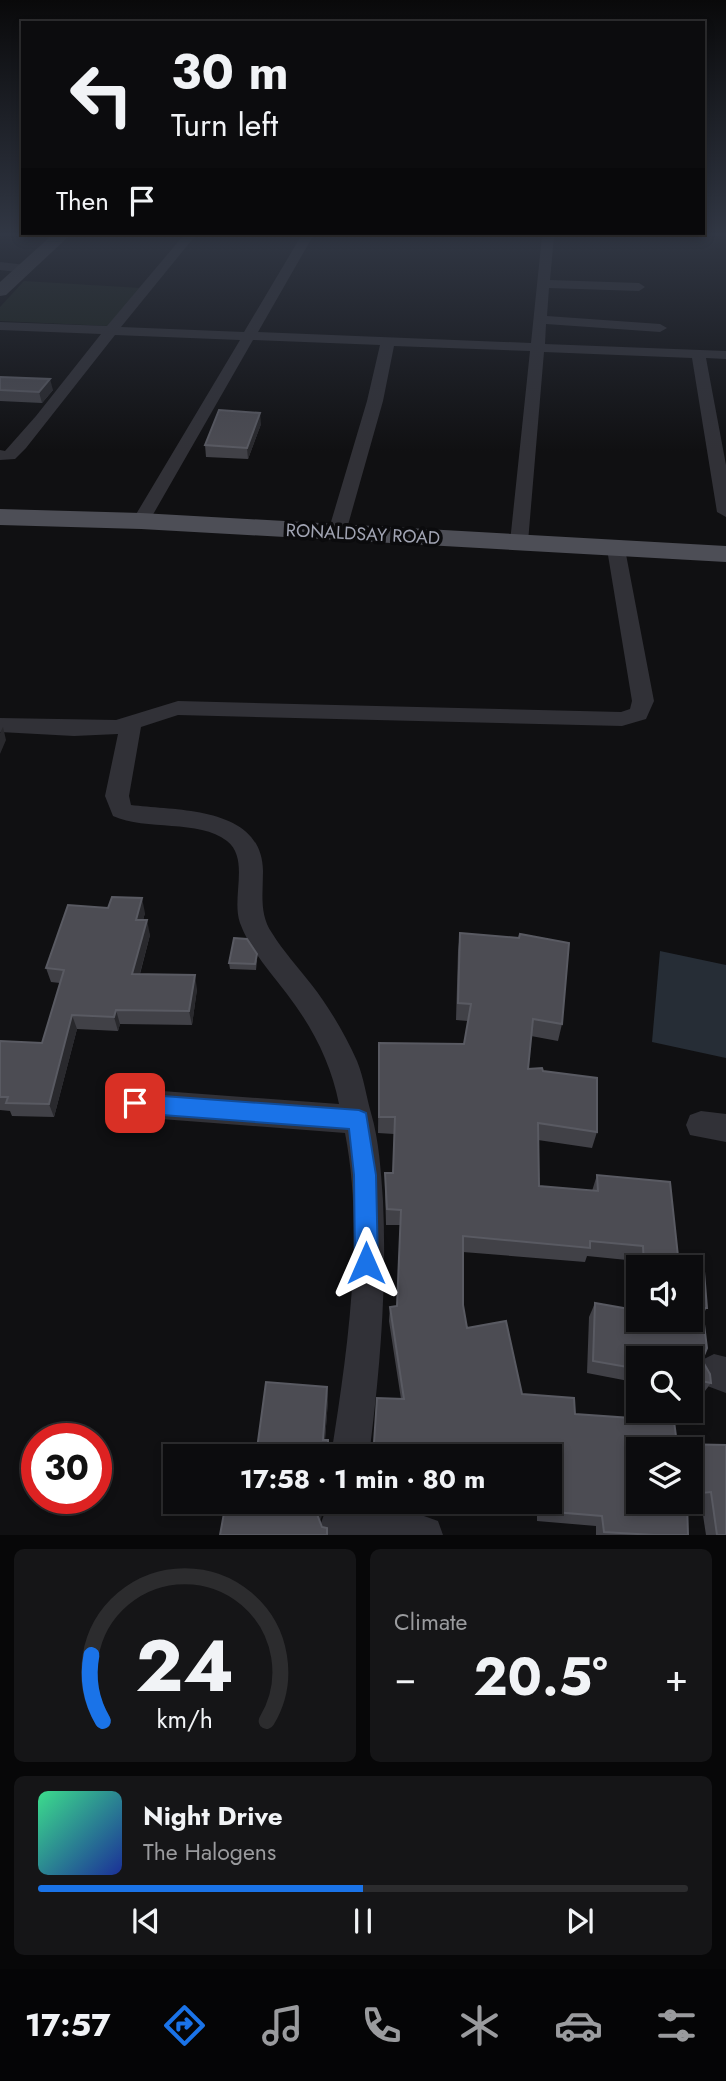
<!DOCTYPE html>
<html lang="en">
<head>
<meta charset="utf-8">
<style>
	:root { --surface:#0c0c0e; --page:#151517; --text:#f1f3f6; --muted:#9a9b9e; --line:#2c2c2e; --accent:#1a73e8 }
	body { margin:0; font-family:Jost,sans-serif; background:var(--page); color:var(--text); height:100vh; display:flex; flex-direction:column; font-size:26px; white-space:nowrap }
	* { box-sizing:border-box; margin:0 }
	p { font-size:23px; color:var(--muted) }
	.icon { flex:none; width:38px; height:38px; fill:none; stroke:currentColor; stroke-width:2; stroke-linecap:round; stroke-linejoin:round }
	.map { position:relative; height:1535px; overflow:hidden }
	.drawer { display:flex; flex-direction:column; gap:14px; padding:14px; background:#070708; flex:1 }
	.drawer>* { flex:none }
	.hud { position:absolute; left:21px; top:21px; width:684px; height:214px; border-radius:0px; box-shadow:0 4px 10px #0003,0 0 0 2px var(--line); background:#0c0c0e; color:var(--text); overflow:hidden }
	.tools { position:absolute; left:626px; top:1255px; display:grid; gap:14px }
	.tools a { display:grid; place-items:center; width:77px; height:77px; border-radius:0px; background:var(--surface); box-shadow:0 4px 10px #0003,0 0 0 2px var(--line); font-size:35px }
	.speed { position:absolute; left:21px; top:1423px; display:flex; gap:14px; font-size:35px; font-weight:700; text-align:center }
	.speed>* { display:grid; place-content:center; width:91px; height:91px; border-radius:50%; background:var(--surface); box-shadow:0 4px 10px #0003,0 0 0 2px var(--line); line-height:1 }
	.speed .limit { border:10px solid #d22; background:#fff; color:#111 }
	.pin { position:absolute; display:grid; place-items:center; width:60px; height:60px; color:#fff; margin:-30px; border-radius:14px; box-shadow:0 4px 10px #0006 }
	.me { position:absolute; width:77px; margin:-38px; rotate:0deg; stroke-linejoin:round; filter:drop-shadow(0 0 5px #0008) }
	.turn { display:flex; align-items:center; gap:24px; height:147px; padding:0 35px; font-size:32px }
	.turn .icon { width:91px; height:91px; stroke-width:2.5 }
	.turn b { display:block; font-size:49px; line-height:60px }
	.then { display:flex; align-items:center; height:66px; padding:0 35px; background:#0003; gap:14px; font-size:26px }
	.big { font-size:52px; font-weight:700; line-height:1.1 }
	.drawer .tile { flex:1; display:flex; flex-direction:column; justify-content:center; gap:10px; min-width:0; padding:0 24px; border-radius:10px; background:var(--page) }
	.drawer .dial { align-items:center; gap:0 }
	.dial svg { height:182px; overflow:visible; fill:none; stroke:var(--line); stroke-width:7; stroke-linecap:round; text-anchor:middle }
	.dial text { fill:var(--text); stroke:none }
	.song { display:flex; align-items:center; gap:21px }
	.cover { width:84px; height:84px; border-radius:10px; background:linear-gradient(135deg,hsl(150 70% 55%),hsl(230 70% 35%)) }
	.played { height:7px; border-radius:4px; background:linear-gradient(90deg,var(--accent) 50%,var(--line) 50%) }
	.keys { display:flex; justify-content:space-around; direction:ltr }
	.heat { display:flex; justify-content:space-between; align-items:center; font-size:38px; direction:ltr }
	.drawer .tiles { flex:1; display:grid; gap:14px; grid-template-columns:1fr 1fr }
	.tile:last-child { grid-column:span 2 }
	.trip { position:absolute; left:163px; top:1444px; width:399px; height:70px; border-radius:0px; background:var(--surface); box-shadow:0 4px 10px #0003,0 0 0 2px var(--line); font-weight:700; line-height:70px; text-align:center }
	.menu { display:flex; height:112px; justify-content:space-around; align-items:center; background:#050506; color:var(--muted) }
	.menu .icon { width:49px; height:49px }
	.menu .on { color:var(--accent) }
	.menu b { font-size:32px; color:var(--text) }
	.map>svg:first-child { display:block }
	.green { fill:#1b221c }
	.water { fill:#262d36 }
	.lines { fill:none; stroke-linecap:round; stroke-linejoin:round }
	.street { fill:#313137; fill-rule:evenodd }
	.secondary { fill:#3f4047; fill-rule:evenodd }
	.primary { fill:#4d4e56; fill-rule:evenodd }
	.wall { fill:#414147; fill-rule:evenodd }
	.shaded-wall { fill:#29292d }
	.building { fill:#4c4c53; stroke:#595a62; stroke-width:2 }
	.route { fill:#1a73e8; stroke:#114b97; stroke-width:2 }
	.labels { text-anchor:middle; stroke-width:7; stroke-linejoin:round; paint-order:stroke }
	.far-street-label { font-size:18px; fill:#a1a4b3; stroke:#0b0b0d }
</style>
</head>
<body>
<div class="map">
<svg width="726" height="1535" viewBox="0 0 726 1535">
	<rect width="100%" height="100%" fill="#101012"/>
	<path class="green" d="M24,281L141,288L109,326L0,321V307Z"/>
	<path class="water" d="M660,951L726,965V1058L652,1042Z"/>
	<g class="lines">
		<path class="street" d="M183,236H195L121,327L244,332L301,236H313L258,332L531,343L542,236H554L550,280L639,283L645,287L639,291L549,288L547,316L660,324L667,328L660,332L546,324L545,344L726,351V359L706,358L726,465V517L717,512L692,358L544,352L528,542L519,547L510,542L530,351L394,346L383,401L346,532L337,537L328,532L367,401L380,345L253,340L147,525L141,526L132,521L240,340L115,335L26,448L15,459L0,460V450L5,451L36,416L101,334L0,330V322L107,326Z
			M0,262L26,265L32,269L26,273L0,270Z
			M616,544L625,549L654,701L646,719L622,726L178,715L141,727L129,796L131,805C178,811 262,806 263,871C263,893 259,914 272,933C283,951 298,967 311,984C329,1007 345,1034 357,1061C364,1078 366,1096 371,1113C379,1140 381,1172 383,1201C387,1287 380,1371 369,1456H331C347,1354 365,1235 345,1133L135,1117L124,1113L120,1103L124,1093L135,1089L339,1104C331,1063 313,1028 287,994C270,972 250,950 240,923C231,898 250,859 227,841C199,819 146,831 113,816L105,796L118,734L74,736L0,732V718L116,720L178,701L621,712L630,709L632,701L607,549Z
			M701,1111L726,1114V1142L690,1135L686,1125L690,1115Z
			M714,1354L726,1357V1393L702,1384L696,1372L702,1360Z
			M340,1504L424,1516L438,1521L443,1535H326L321,1523L326,1509Z"/>
		<path class="secondary" d="M51,236H69L6,295L0,296V282Z"/>
		<path class="primary" d="M0,509L141,513L726,546V562L141,529L0,525Z"/>
	</g>
	<path class="wall" d="M0,377L53,390L42,403L0,401Z
		M261,424L248,459L206,457L205,445Z
		M145,913L143,920L150,935L140,974L197,989L192,1025L120,1024L118,1031L77,1029L54,1117L12,1116L10,1111L0,1110V1041L42,1043L60,983L51,982L46,968Z
		M460,933L519,938L520,934L569,943L562,1024L558,1041L531,1036L528,1069L542,1068L543,1071L597,1078V1132L592,1148L538,1140L539,1186L592,1191L597,1175L670,1182L678,1256L703,1259L707,1308L703,1314L707,1348L702,1360L710,1374L711,1383L702,1395L691,1393V1358H639V1383L587,1373L589,1317L595,1303L632,1310L635,1303H638L637,1261L587,1256L585,1262L463,1252V1305L467,1328L506,1321L522,1394L574,1398L575,1414L674,1421L677,1444L726,1445V1535H706L701,1502L687,1504L688,1535H596V1526L537,1521V1502H550V1456H256L266,1382L327,1387L328,1400L325,1440H328L329,1447L369,1448L374,1443L377,1398L401,1399L389,1321L390,1307L397,1306L400,1225H386L385,1188V1173H393L394,1134L378,1133L379,1043L464,1044L468,1021L456,1020L458,951ZM639,1267H691V1320H639ZM639,1449H691V1502H639Z
		M257,960L256,970L230,969L229,963Z
		M343,1502H458L456,1506Z"/>
	<path class="shaded-wall" d="M50,379L53,390L42,403L39,392Z
		M260,413L261,424L248,459L247,448Z
		M3,727L6,740L0,754V733Z
		M142,898L145,913L139,934L136,920Z
		M147,920L150,935L136,988L132,974Z
		M195,975L197,989L192,1025L189,1011Z
		M116,1010L120,1024L118,1031L114,1017Z
		M72,1015L77,1029L54,1117L49,1104Z
		M327,1387L328,1400L324,1451L323,1440Z
		M322,1502H340L325,1507L319,1524L317,1514Z"/>
	<path class="building" d="M0,377L50,379L39,392L0,390Z
		M219,410L260,413L247,448L205,445Z
		M112,897L142,898L136,920H147L132,974L195,975L189,1011L116,1010L114,1017L72,1015L49,1104L6,1103L8,1097H0V1041L42,1043L64,970L46,968L68,905L108,908Z
		M460,933L519,938L520,934L569,943L562,1024L533,1019L528,1069L542,1068L543,1071L597,1078V1132L538,1123L539,1186L598,1191L597,1175L670,1182L678,1256L703,1259L707,1308H702L707,1348L702,1360L710,1374L711,1383L691,1379V1358H639V1369L593,1361L595,1303L635,1310V1303L639,1304V1320H691V1267H644L643,1246L590,1241V1248L463,1236V1305L467,1328L506,1321L522,1394L574,1398L575,1414L674,1421L677,1444L726,1445V1535H717L711,1492L691,1494V1449H639V1502H687L688,1535H654L604,1532L602,1516L542,1511V1502H550V1456H256L266,1382L327,1387L323,1440H328V1447L369,1448L374,1443L377,1398L404,1399L390,1307L397,1306L401,1210L387,1209L385,1173H393L395,1117H379V1043L464,1044L471,1004L458,1003Z
		M234,938L247,939L257,954L255,964L229,963Z
		M226,1502H322L317,1514L322,1527L327,1528V1535H220Z"/>
	<linearGradient id="sky" x2="0" y2="1"><stop stop-color="#09090a"/><stop offset="0.52" stop-color="#313744"/><stop offset="1" stop-color="#313744" stop-opacity="0"/></linearGradient>
	<rect width="726" height="451" fill="url(#sky)"/>
	<path class="route" d="M135,1094L359,1110L366,1113L376,1175L378,1263L375,1271L366,1274L358,1271L355,1263L354,1175L349,1129L135,1113L128,1110L125,1103L128,1097Z"/>
	<g class="labels">
		<g class="far-street-label">
			<text transform="translate(363 534) rotate(3)" y="6">RONALDSAY ROAD</text>
		</g>
	</g>
</svg>
<div class="tools">
<a><svg class="icon" aria-label="sound" viewBox="0 0 24 24"><path d="M4 9h4l5-4v14l-5-4H4zM17 9q2 3 0 6"/></svg></a>
<a><svg class="icon" aria-label="search" viewBox="0 0 24 24"><circle cx="10" cy="10" r="6"/><path d="M15 15l6 6"/></svg></a>
<a><svg class="icon" aria-label="layers" viewBox="0 0 24 24"><path d="M12 4l9 5-9 5-9-5zM3 14l9 5 9-5"/></svg></a>
</div>
<div class="speed"><div class="limit">30</div></div>
<div class="pin" style="left:135px;top:1103px;background:#d93025"><svg class="icon" aria-label="arrive" viewBox="0 0 24 24"><path d="M6 21V4h12l-3 4 3 4H6"/></svg></div>
<svg class="me" style="left:366px;top:1263px" viewBox="-20 -20 40 40"><path d="M0-17L14 15 0 8-14 15z" fill="#1a73e8" stroke="#fff" stroke-width="4"/></svg>
<div class="trip">17:58 · 1 min · 80 m</div>
<div class="hud">
<div class="turn"><svg class="icon" aria-label="left" viewBox="0 0 24 24"><path d="M17 20v-9H6M10 6l-5 5 5 5"/></svg><div><b>30 m</b>Turn left</div></div>
<div class="then">Then<svg class="icon" aria-label="arrive" viewBox="0 0 24 24"><path d="M6 21V4h12l-3 4 3 4H6"/></svg></div>
</div>
</div>
<section class="drawer">
<div class="tiles">
<div class="tile dial"><svg viewBox="0 0 100 80">
<path d="M14 69A42 42 0 1 1 86 69"/>
<path d="M14 69A42 42 0 0 1 9 40" stroke="#1a73e8"/>
<text x="50" y="56" font-size="32" font-weight="700">24</text>
<text x="50" y="72" font-size="11">km/h</text>
</svg></div>
<div class="tile"><p>Climate</p>
<div class="heat"><a>−</a><b class="big">20.5°</b><a>+</a></div>
</div>
<div class="tile">
<div class="song"><i class="cover"></i><div><b>Night Drive</b><p>The Halogens</p></div></div>
<div class="played"></div>
<div class="keys"><svg class="icon" aria-label="previous" viewBox="0 0 24 24"><path d="M18 5L8 12l10 7zM5 5v14"/></svg><svg class="icon" aria-label="pause" viewBox="0 0 24 24"><path d="M8 5v14M16 5v14"/></svg><svg class="icon" aria-label="next" viewBox="0 0 24 24"><path d="M6 5l10 7-10 7zM19 5v14"/></svg></div>
</div>
</div>
</section>
<nav class="menu">
<b>17:57</b>
<svg class="icon on" aria-label="directions" viewBox="0 0 24 24"><path d="M12 3l9 9-9 9-9-9zM9 14v-3h6M13 9l2 2-2 2"/></svg>
<svg class="icon" aria-label="music" viewBox="0 0 24 24"><path d="M9 18V5l10-2v13"/><circle cx="6" cy="18" r="3"/><circle cx="16" cy="16" r="3"/></svg>
<svg class="icon" aria-label="phone" viewBox="0 0 24 24"><path d="M5 4h4l2 5-3 2q2 4 5 5l2-3 5 2v4C11 20 4 13 5 4z"/></svg>
<svg class="icon" aria-label="climate" viewBox="0 0 24 24"><path d="M12 3v18M4 7l16 10M4 17L20 7"/></svg>
<svg class="icon" aria-label="car" viewBox="0 0 24 24"><path d="M5 17H2v-5l4-1 3-4h7l3 4 3 1v5h-3M9 17h6M6 11h13"/><circle cx="7" cy="17" r="2"/><circle cx="17" cy="17" r="2"/></svg>
<svg class="icon" aria-label="filters" viewBox="0 0 24 24"><path d="M4 7h16M4 17h16"/><circle cx="9" cy="7" r="2"/><circle cx="15" cy="17" r="2"/></svg>
</nav>
</body>
</html>
